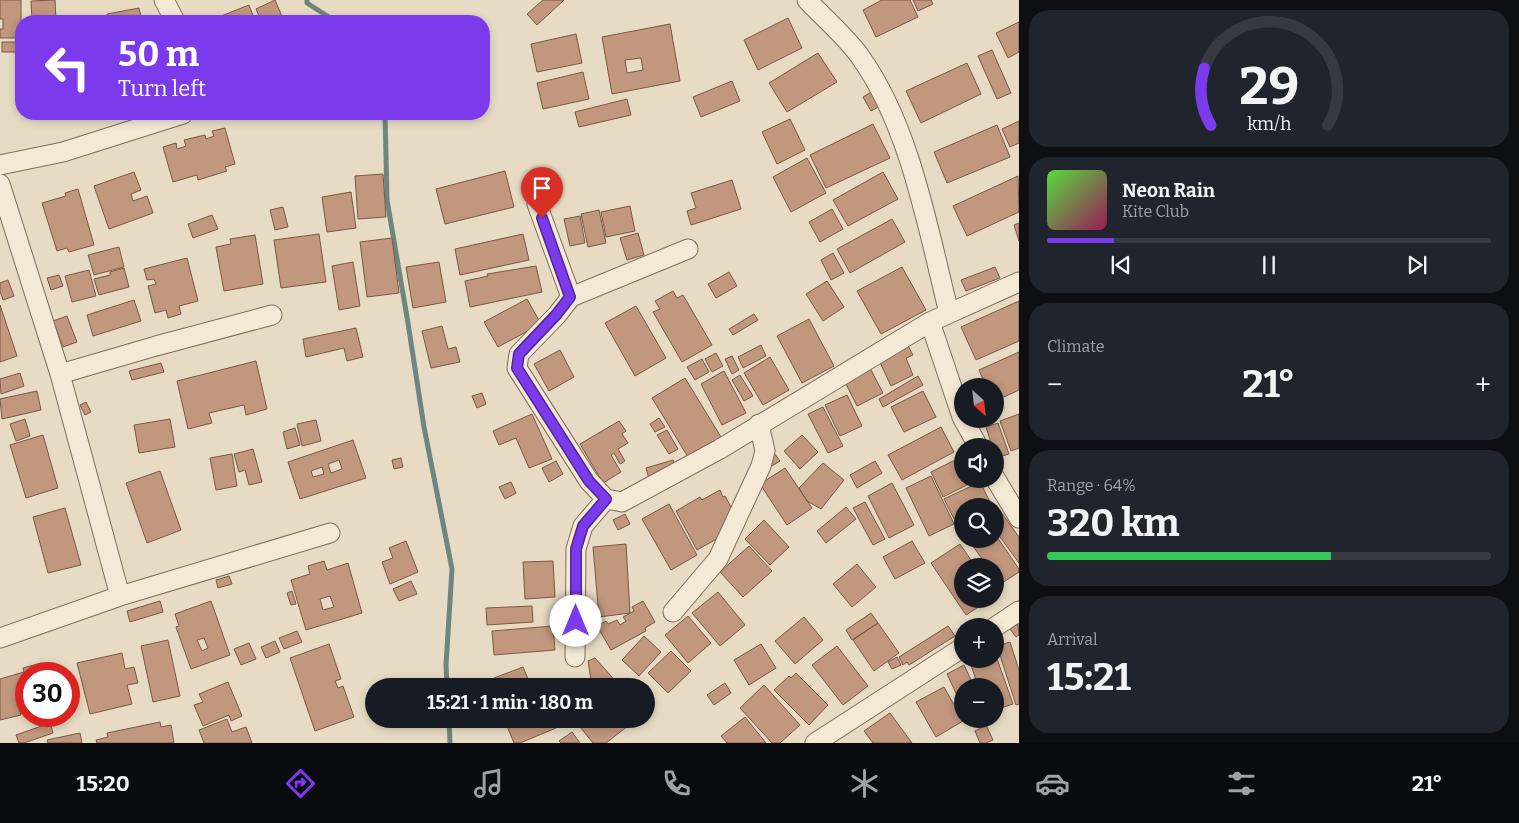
<!DOCTYPE html>
<html lang="en">
<head>
<meta charset="utf-8">
<style>
	:root { --surface:#171b24; --page:#20242c; --text:#f1f3f6; --muted:#9ea1a6; --line:#363941; --accent:#7c3aed }
	body { margin:0; font-family:Bitter,serif; background:var(--page); color:var(--text); height:100vh; display:flex; flex-direction:column; font-size:19px; white-space:nowrap }
	* { box-sizing:border-box; margin:0 }
	p { font-size:16px; color:var(--muted) }
	.icon { flex:none; width:28px; height:28px; fill:none; stroke:currentColor; stroke-width:2; stroke-linecap:round; stroke-linejoin:round }
	.map { position:relative; flex:1; overflow:hidden }
	.side { display:flex; flex-direction:column; gap:10px; padding:10px; background:#0d0f14; width:500px }
	.side>* { flex:none }
	.hud { position:absolute; left:15px; top:15px; width:475px; height:105px; border-radius:20px; box-shadow:0 2px 8px #0003; background:#7c3aed; color:#fff; overflow:hidden }
	.needle { width:32px; rotate:153deg }
	.tools { position:absolute; left:954px; top:378px; display:grid; gap:10px }
	.tools a { display:grid; place-items:center; width:50px; height:50px; border-radius:50%; background:var(--surface); box-shadow:0 2px 8px #0003; font-size:25px }
	.speed { position:absolute; left:15px; top:662px; display:flex; gap:10px; font-size:25px; font-weight:700; text-align:center }
	.speed>* { display:grid; place-content:center; width:65px; height:65px; border-radius:50%; background:var(--surface); box-shadow:0 2px 8px #0003; line-height:1 }
	.speed .limit { border:8px solid #d22; background:#fff; color:#111 }
	.pin { position:absolute; display:grid; place-items:center; width:42px; height:42px; color:#fff; margin:-51px -21px; border-radius:50% 50% 50% 0; rotate:-45deg; box-shadow:0 0 5px #0007 }
	.pin .icon { rotate:45deg }
	.me { position:absolute; width:55px; margin:-28px; rotate:0deg; stroke-linejoin:round; filter:drop-shadow(0 0 4px #0008) }
	.turn { display:flex; align-items:center; gap:18px; height:105px; padding:0 20px; font-size:22px }
	.turn .icon { width:65px; height:65px; stroke-width:2.5 }
	.turn b { display:block; font-size:35px; line-height:42px }
	.big { font-size:38px; font-weight:700; line-height:1.1 }
	.side .card { flex:1; display:flex; flex-direction:column; justify-content:center; gap:8px; min-width:0; padding:0 18px; border-radius:20px; background:var(--page) }
	.side .dial { align-items:center; gap:0 }
	.dial svg { height:130px; overflow:visible; fill:none; stroke:var(--line); stroke-width:7; stroke-linecap:round; text-anchor:middle }
	.dial text { fill:var(--text); stroke:none }
	.song { display:flex; align-items:center; gap:15px }
	.cover { width:60px; height:60px; border-radius:8px; background:linear-gradient(135deg,hsl(110 70% 55%),hsl(330 70% 35%)) }
	.played { height:5px; border-radius:2px; background:linear-gradient(90deg,var(--accent) 15%,var(--line) 15%) }
	.keys { display:flex; justify-content:space-around; direction:ltr }
	.heat { display:flex; justify-content:space-between; align-items:center; font-size:28px; direction:ltr }
	.charge { height:8px; border-radius:4px; background:linear-gradient(90deg,#34c759 64%,var(--line) 0) }
	.trip { position:absolute; left:365px; top:678px; width:290px; height:50px; border-radius:25px; background:var(--surface); box-shadow:0 2px 8px #0003; font-weight:700; line-height:50px; text-align:center }
	.dock { display:flex; height:80px; justify-content:space-around; align-items:center; background:#090b0e; color:var(--muted) }
	.dock .icon { width:35px; height:35px }
	.dock .active { color:var(--accent) }
	.dock b { font-size:22px; color:var(--text) }
	main { display:flex; flex:1; min-height:0 }
	.map>svg:first-child { display:block }
	.lines { fill:none; stroke-linecap:round; stroke-linejoin:round }
	.stream { stroke:#6d8780; stroke-width:5 }
	.building { fill:#c1977d; stroke:#7b5845; fill-rule:evenodd }
	.minor-casing { stroke:#7f6d5c; stroke-width:21 }
	.minor { stroke:#f4e9d4; stroke-width:19 }
	.route-casing { stroke:#51269a; stroke-width:12 }
	.route { stroke:#7c3aed; stroke-width:9 }
</style>
</head>
<body>
<main>
<div class="map">
<svg width="1019" height="743" viewBox="0 0 1019 743">
	<rect width="100%" height="100%" fill="#e7dbc3"/>
	<g class="lines">
		<path class="stream" d="M307,0V3L335,21
			M385,114L387,200L408,323L424,427L452,569L446,665L447,686
			M449,719L450,743"/>
	</g>
	<path class="building" d="M0,0H21V38H0V29H3V19H0Z
		M55,0L56,21H32L31,1Z
		M275,0L284,21H261L256,9Z
		M543,0H564L537,25L527,14Z
		M882,0H910L918,17L876,37L863,10Z
		M913,0H931L933,4L918,11Z
		M249,5L255,21H212L211,20Z
		M139,8L142,21H109L107,14Z
		M788,18L802,48L758,70L744,40Z
		M1019,22V52L1008,58L996,33Z
		M670,24L680,81L612,94L602,37ZM641,58L643,70L627,73L625,60Z
		M576,34L582,63L537,72L531,44Z
		M2,42H21V52H2Z
		M992,50L1011,93L997,99L978,56Z
		M818,53L837,82L787,112L769,83Z
		M967,63L981,94L921,123L906,91Z
		M583,72L589,99L543,109L537,83Z
		M732,81L740,101L701,117L693,97Z
		M871,92L880,106L871,111L863,97Z
		M627,99L631,115L579,127L575,112Z
		M790,119L805,150L777,164L762,132Z
		M1019,121V143L1010,147L1002,129Z
		M873,124L890,158L826,188L810,155Z
		M997,125L1010,157L947,183L934,152Z
		M225,128L235,164L225,167L227,171L198,180L197,175L173,182L163,147L176,143L177,149L186,146L184,140L205,135L206,139L214,136L212,131Z
		M807,158L826,193L791,212L773,177Z
		M505,171L514,207L445,224L436,189Z
		M134,172L141,190L131,194L133,201L147,196L153,213L109,229L94,186Z
		M883,172L898,199L848,226L833,200Z
		M383,174L386,217L358,219L355,176Z
		M1018,176L1019,212L967,236L953,206Z
		M732,180L741,209L691,225L687,211L696,208L691,193Z
		M78,189L94,245L69,252L67,248L57,251L42,203L66,196L65,193Z
		M351,192L356,228L327,232L322,197Z
		M630,206L635,231L606,237L601,212Z
		M283,207L288,227L275,230L270,210Z
		M832,209L843,229L820,242L809,222Z
		M599,210L606,243L588,247L581,214Z
		M212,215L218,229L193,238L188,224Z
		M580,216L585,243L570,246L564,219Z
		M892,219L905,242L850,273L837,249Z
		M1019,223V241L1014,225Z
		M638,233L644,255L627,260L620,238Z
		M319,234L326,282L281,288L274,240Z
		M523,234L529,260L460,275L455,249Z
		M255,235L263,284L224,291L216,247L231,244L230,239Z
		M392,238L399,293L367,297L360,242Z
		M119,247L124,267L94,275L88,255Z
		M833,253L844,273L831,280L821,260Z
		M187,258L198,301L179,306L181,314L168,318L166,310L155,313L148,286L156,284L154,279L147,280L144,269Z
		M353,262L360,306L339,310L332,266Z
		M439,262L446,302L413,308L406,267Z
		M536,266L542,292L470,307L465,281L488,276L487,274Z
		M902,267L926,310L881,334L857,291Z
		M995,267L1000,278L966,291L961,280Z
		M124,268L129,287L99,295L94,279L110,275V272Z
		M89,270L96,296L72,302L65,276Z
		M729,272L737,286L716,298L708,284Z
		M59,275L63,286L51,290L47,278Z
		M8,280L14,296L3,300L0,291V283Z
		M827,281L844,307L823,321L806,294Z
		M673,291L677,298L683,295L712,345L682,362L653,312L660,309L655,301Z
		M527,299L541,324L498,347L484,322Z
		M134,300L141,321L93,336L87,315Z
		M1019,301V341L976,360L961,327Z
		M0,305L17,356L0,362Z
		M636,306L666,358L635,376L605,323Z
		M754,314L758,320L733,335L729,329Z
		M67,316L77,342L63,347L53,321Z
		M809,319L834,366L802,383L777,336Z
		M442,326L448,349L456,347L460,362L431,368L422,331Z
		M356,328L363,357L347,361L344,348L306,357L303,339Z
		M907,344L913,355L906,358L913,375L891,386L878,358Z
		M761,345L766,356L743,368L738,357Z
		M560,350L574,377L549,391L534,364Z
		M1019,352V390L995,401V386H986L979,370Z
		M716,353L723,366L712,372L705,359Z
		M732,356L739,370L732,374L725,359Z
		M770,357L789,390L763,405L744,373Z
		M702,359L709,372L695,380L687,367Z
		M256,361L267,409L246,415L244,405L209,413L212,423L188,429L177,381Z
		M161,363L164,372L132,380L129,371Z
		M869,366L883,393L857,406L843,378Z
		M724,371L746,413L722,425L701,384Z
		M20,373L24,386L1,394L0,379Z
		M740,375L753,396L744,401L732,380Z
		M918,376L923,385L883,407L879,399Z
		M685,378L721,437L688,457L652,398Z
		M37,391L41,410L2,419L0,399Z
		M923,391L936,417L904,432L891,407Z
		M482,393L486,404L477,408L472,396Z
		M847,395L862,426L840,436L825,405Z
		M86,402L91,412L85,415L80,405Z
		M823,407L843,446L828,453L808,414Z
		M532,414L552,459L529,468L516,438L499,445L493,431Z
		M1019,414V448L1011,451L1000,421Z
		M659,418L665,427L655,432L650,424Z
		M25,419L30,436L16,441L10,424Z
		M170,419L175,447L139,453L134,425Z
		M316,420L321,441L302,446L297,424Z
		M619,421L626,431L622,434L628,443L618,449L625,461L620,464L614,453L611,455L621,472L603,483L580,444Z
		M998,423L1009,454L996,458L995,446H992L986,427Z
		M941,427L954,452L902,480L888,455Z
		M295,428L300,445L287,449L283,432Z
		M667,430L678,449L669,454L657,435Z
		M43,435L58,488L26,498L10,445Z
		M802,435L818,452L800,469L784,451Z
		M353,440L366,478L300,499L288,462ZM339,460L342,469L331,473L328,464ZM322,467L324,474L313,477L311,471Z
		M253,449L262,482L249,485L245,470L239,472L234,454Z
		M774,453L780,461L772,466L767,459Z
		M232,454L237,486L216,490L210,458Z
		M401,458L403,467L394,469L392,460Z
		M959,458L962,465V479H969L971,483L943,497L931,472Z
		M673,460L676,471L649,479L646,468Z
		M556,461L563,474L549,482L542,468Z
		M875,461L882,473L857,488L850,475Z
		M823,463L844,480L821,509L807,501L799,488Z
		M785,468L812,508L787,525L760,484Z
		M160,471L181,530L147,543L126,483Z
		M931,476L954,524L929,536L906,488Z
		M511,482L516,493L505,499L499,487Z
		M980,482L992,506H962V522L957,525L944,499Z
		M892,483L914,525L889,538L868,496Z
		M720,490L723,497L725,496L737,518L722,536L697,550L676,511L700,497L702,500Z
		M865,502L885,539L873,545L853,508Z
		M669,504L697,555L671,570L642,519Z
		M846,507L856,519L826,543L817,531Z
		M65,508L81,565L48,573L33,517Z
		M1001,512L1019,537V563L995,530V516Z
		M625,514L630,524L618,530L613,520Z
		M764,520L789,547L770,565L745,539Z
		M995,534L1019,569V572L999,585L995,578V566H987L968,539H995Z
		M406,541L418,572L390,584L382,562L393,558L389,548Z
		M912,541L925,563L895,579L883,557Z
		M626,544L630,613L599,617L593,547Z
		M960,544L975,566H962V599H991L966,615L931,563Z
		M749,546L772,571L743,597L720,572Z
		M324,561L327,570L348,563L362,613L306,630L291,580L310,574L308,566ZM330,596L334,607L323,610L320,599Z
		M553,561L555,597L525,599L523,562Z
		M857,564L876,587L852,607L833,584Z
		M229,576L232,584L218,588L216,580Z
		M411,581L417,594L399,601L393,589Z
		M292,591L296,604L291,605L287,593Z
		M718,592L745,625L720,646L692,613Z
		M160,601L163,612L130,622L127,611Z
		M211,601L230,655L191,669L176,627L179,626L175,614ZM204,638L208,648L202,651L197,640Z
		M643,601L655,622L645,628L646,631L611,650L597,626L606,621L608,624L617,620L620,625L626,621L623,617L634,611L632,607Z
		M532,606L533,622L487,625L486,608Z
		M871,613L878,623L852,640L846,630Z
		M688,616L711,643L688,663L665,635Z
		M804,617L823,640L795,664L775,641Z
		M878,623L899,653L874,671L853,640Z
		M1018,624L1019,635L1016,637L1010,629Z
		M553,626L555,650L494,655L492,631Z
		M948,626L955,636L909,665L907,662L903,665L899,657Z
		M297,631L302,642L284,649L279,638Z
		M644,636L661,652L639,676L622,660Z
		M168,640L180,696L153,702L141,646Z
		M275,641L280,652L266,658L261,647Z
		M1010,642L1019,670V704L1016,705L997,646Z
		M249,643L256,659L241,665L234,649Z
		M329,644L341,679L335,681L338,688L343,686L354,717L315,731L290,658Z
		M761,644L776,668L749,685L734,660Z
		M837,646L868,686L843,705L812,665Z
		M671,651L691,671L668,693L648,673Z
		M122,653L125,669L134,667L138,683L127,685L132,704L90,714L77,663Z
		M995,653L1013,704L995,710V686H978L969,659H995Z
		M897,657L901,665L892,669L888,662Z
		M595,658L619,685L618,686H592L588,661Z
		M41,663L45,674H26V713L23,703L18,704L21,715L0,720V679L24,672L23,668Z
		M964,665L974,686H962V706L947,674Z
		M523,667L531,686H498L494,678Z
		M796,673L828,705L809,725L774,690L789,676L791,678Z
		M228,682L242,716L231,721L229,715L203,726L194,705L203,702L199,694Z
		M725,683L731,693L714,705L707,695Z
		M764,685L800,725L780,743H772L740,708Z
		M944,687L963,721L936,737L916,702Z
		M890,713L912,743H873L864,731Z
		M745,717L766,743H727L721,736Z
		M227,719L232,732L246,727L252,743H204L199,730Z
		M504,719H552L556,728L520,743H514Z
		M592,719H637L606,743H593L580,727Z
		M160,722L161,727L171,725L174,743H97L96,740L108,737L107,733Z
		M50,723L53,733L24,743H19L16,735Z
		M986,725L993,740L986,743H980L975,731Z
		M572,732L580,743H561L559,741Z
		M80,733L82,743H48L47,740Z"/>
	<g class="lines">
		<defs>
			<path id="minor" d="M164,0L175,21
				M807,0C824,18 844,35 859,55C910,125 928,229 949,313
				M0,165L63,152L183,114
				M0,184L60,374L120,596
				M537,204L571,297L557,315L519,354L517,368L589,481L606,499L622,502L720,449L930,322L1019,282
				M571,297L688,249
				M930,322L962,417
				M60,374L156,346L272,315
				M963,419L978,446
				M995,478L1019,518
				M673,612L718,559L761,466L765,451L759,424
				M995,627L1019,611
				M0,638L120,596L330,533
				M575,657L576,549L583,526L606,499
				M815,743L962,648"/>
		</defs>
		<use href="#minor" class="minor-casing"/>
		<use href="#minor" class="minor"/>
	</g>
	<g class="lines">
		<defs>
			<path id="route" d="M542,218L570,297L556,315L519,354L517,368L589,481L606,499L583,526L576,549V621"/>
		</defs>
		<use href="#route" class="route-casing"/>
		<use href="#route" class="route"/>
	</g>
</svg>
<div class="tools">
<a><svg class="needle" viewBox="-14 -14 28 28"><path d="M0-13l5 13h-10z" fill="#e53935"/><path d="M0 13l5-13h-10z" fill="#9ea1a6"/></svg></a>
<a><svg class="icon" aria-label="sound" viewBox="0 0 24 24"><path d="M4 9h4l5-4v14l-5-4H4zM17 9q2 3 0 6"/></svg></a>
<a><svg class="icon" aria-label="search" viewBox="0 0 24 24"><circle cx="10" cy="10" r="6"/><path d="M15 15l6 6"/></svg></a>
<a><svg class="icon" aria-label="layers" viewBox="0 0 24 24"><path d="M12 4l9 5-9 5-9-5zM3 14l9 5 9-5"/></svg></a>
<a>+</a>
<a>−</a>
</div>
<div class="speed"><div class="limit">30</div></div>
<div class="pin" style="left:542px;top:218px;background:#d93025"><svg class="icon" aria-label="arrive" viewBox="0 0 24 24"><path d="M6 21V4h12l-3 4 3 4H6"/></svg></div>
<svg class="me" style="left:576px;top:621px" viewBox="-20 -20 40 40"><circle r="19" fill="#fff"/><path d="M0-13L10 11 0 6-10 11z" fill="#7c3aed"/></svg>
<div class="trip">15:21 · 1 min · 180 m</div>
<div class="hud">
<div class="turn"><svg class="icon" aria-label="left" viewBox="0 0 24 24"><path d="M17 20v-9H6M10 6l-5 5 5 5"/></svg><div><b>50 m</b>Turn left</div></div>
</div>
</div>
<section class="side">
<div class="card dial"><svg viewBox="0 0 100 80">
<path d="M14 69A42 42 0 1 1 86 69"/>
<path d="M14 69A42 42 0 0 1 10 34" stroke="#7c3aed"/>
<text x="50" y="56" font-size="32" font-weight="700">29</text>
<text x="50" y="72" font-size="11">km/h</text>
</svg></div>
<div class="card">
<div class="song"><i class="cover"></i><div><b>Neon Rain</b><p>Kite Club</p></div></div>
<div class="played"></div>
<div class="keys"><svg class="icon" aria-label="previous" viewBox="0 0 24 24"><path d="M18 5L8 12l10 7zM5 5v14"/></svg><svg class="icon" aria-label="pause" viewBox="0 0 24 24"><path d="M8 5v14M16 5v14"/></svg><svg class="icon" aria-label="next" viewBox="0 0 24 24"><path d="M6 5l10 7-10 7zM19 5v14"/></svg></div>
</div>
<div class="card"><p>Climate</p>
<div class="heat"><a>−</a><b class="big">21°</b><a>+</a></div>
</div>
<div class="card"><p>Range · 64%</p><b class="big">320 km</b><div class="charge"></div></div>
<div class="card"><p>Arrival</p><b class="big">15:21</b></div>
</section>
</main>
<nav class="dock">
<b>15:20</b>
<svg class="icon active" aria-label="directions" viewBox="0 0 24 24"><path d="M12 3l9 9-9 9-9-9zM9 14v-3h6M13 9l2 2-2 2"/></svg>
<svg class="icon" aria-label="music" viewBox="0 0 24 24"><path d="M9 18V5l10-2v13"/><circle cx="6" cy="18" r="3"/><circle cx="16" cy="16" r="3"/></svg>
<svg class="icon" aria-label="phone" viewBox="0 0 24 24"><path d="M5 4h4l2 5-3 2q2 4 5 5l2-3 5 2v4C11 20 4 13 5 4z"/></svg>
<svg class="icon" aria-label="climate" viewBox="0 0 24 24"><path d="M12 3v18M4 7l16 10M4 17L20 7"/></svg>
<svg class="icon" aria-label="car" viewBox="0 0 24 24"><path d="M5 17H2v-5l4-1 3-4h7l3 4 3 1v5h-3M9 17h6M6 11h13"/><circle cx="7" cy="17" r="2"/><circle cx="17" cy="17" r="2"/></svg>
<svg class="icon" aria-label="filters" viewBox="0 0 24 24"><path d="M4 7h16M4 17h16"/><circle cx="9" cy="7" r="2"/><circle cx="15" cy="17" r="2"/></svg>
<b>21°</b>
</nav>
</body>
</html>
